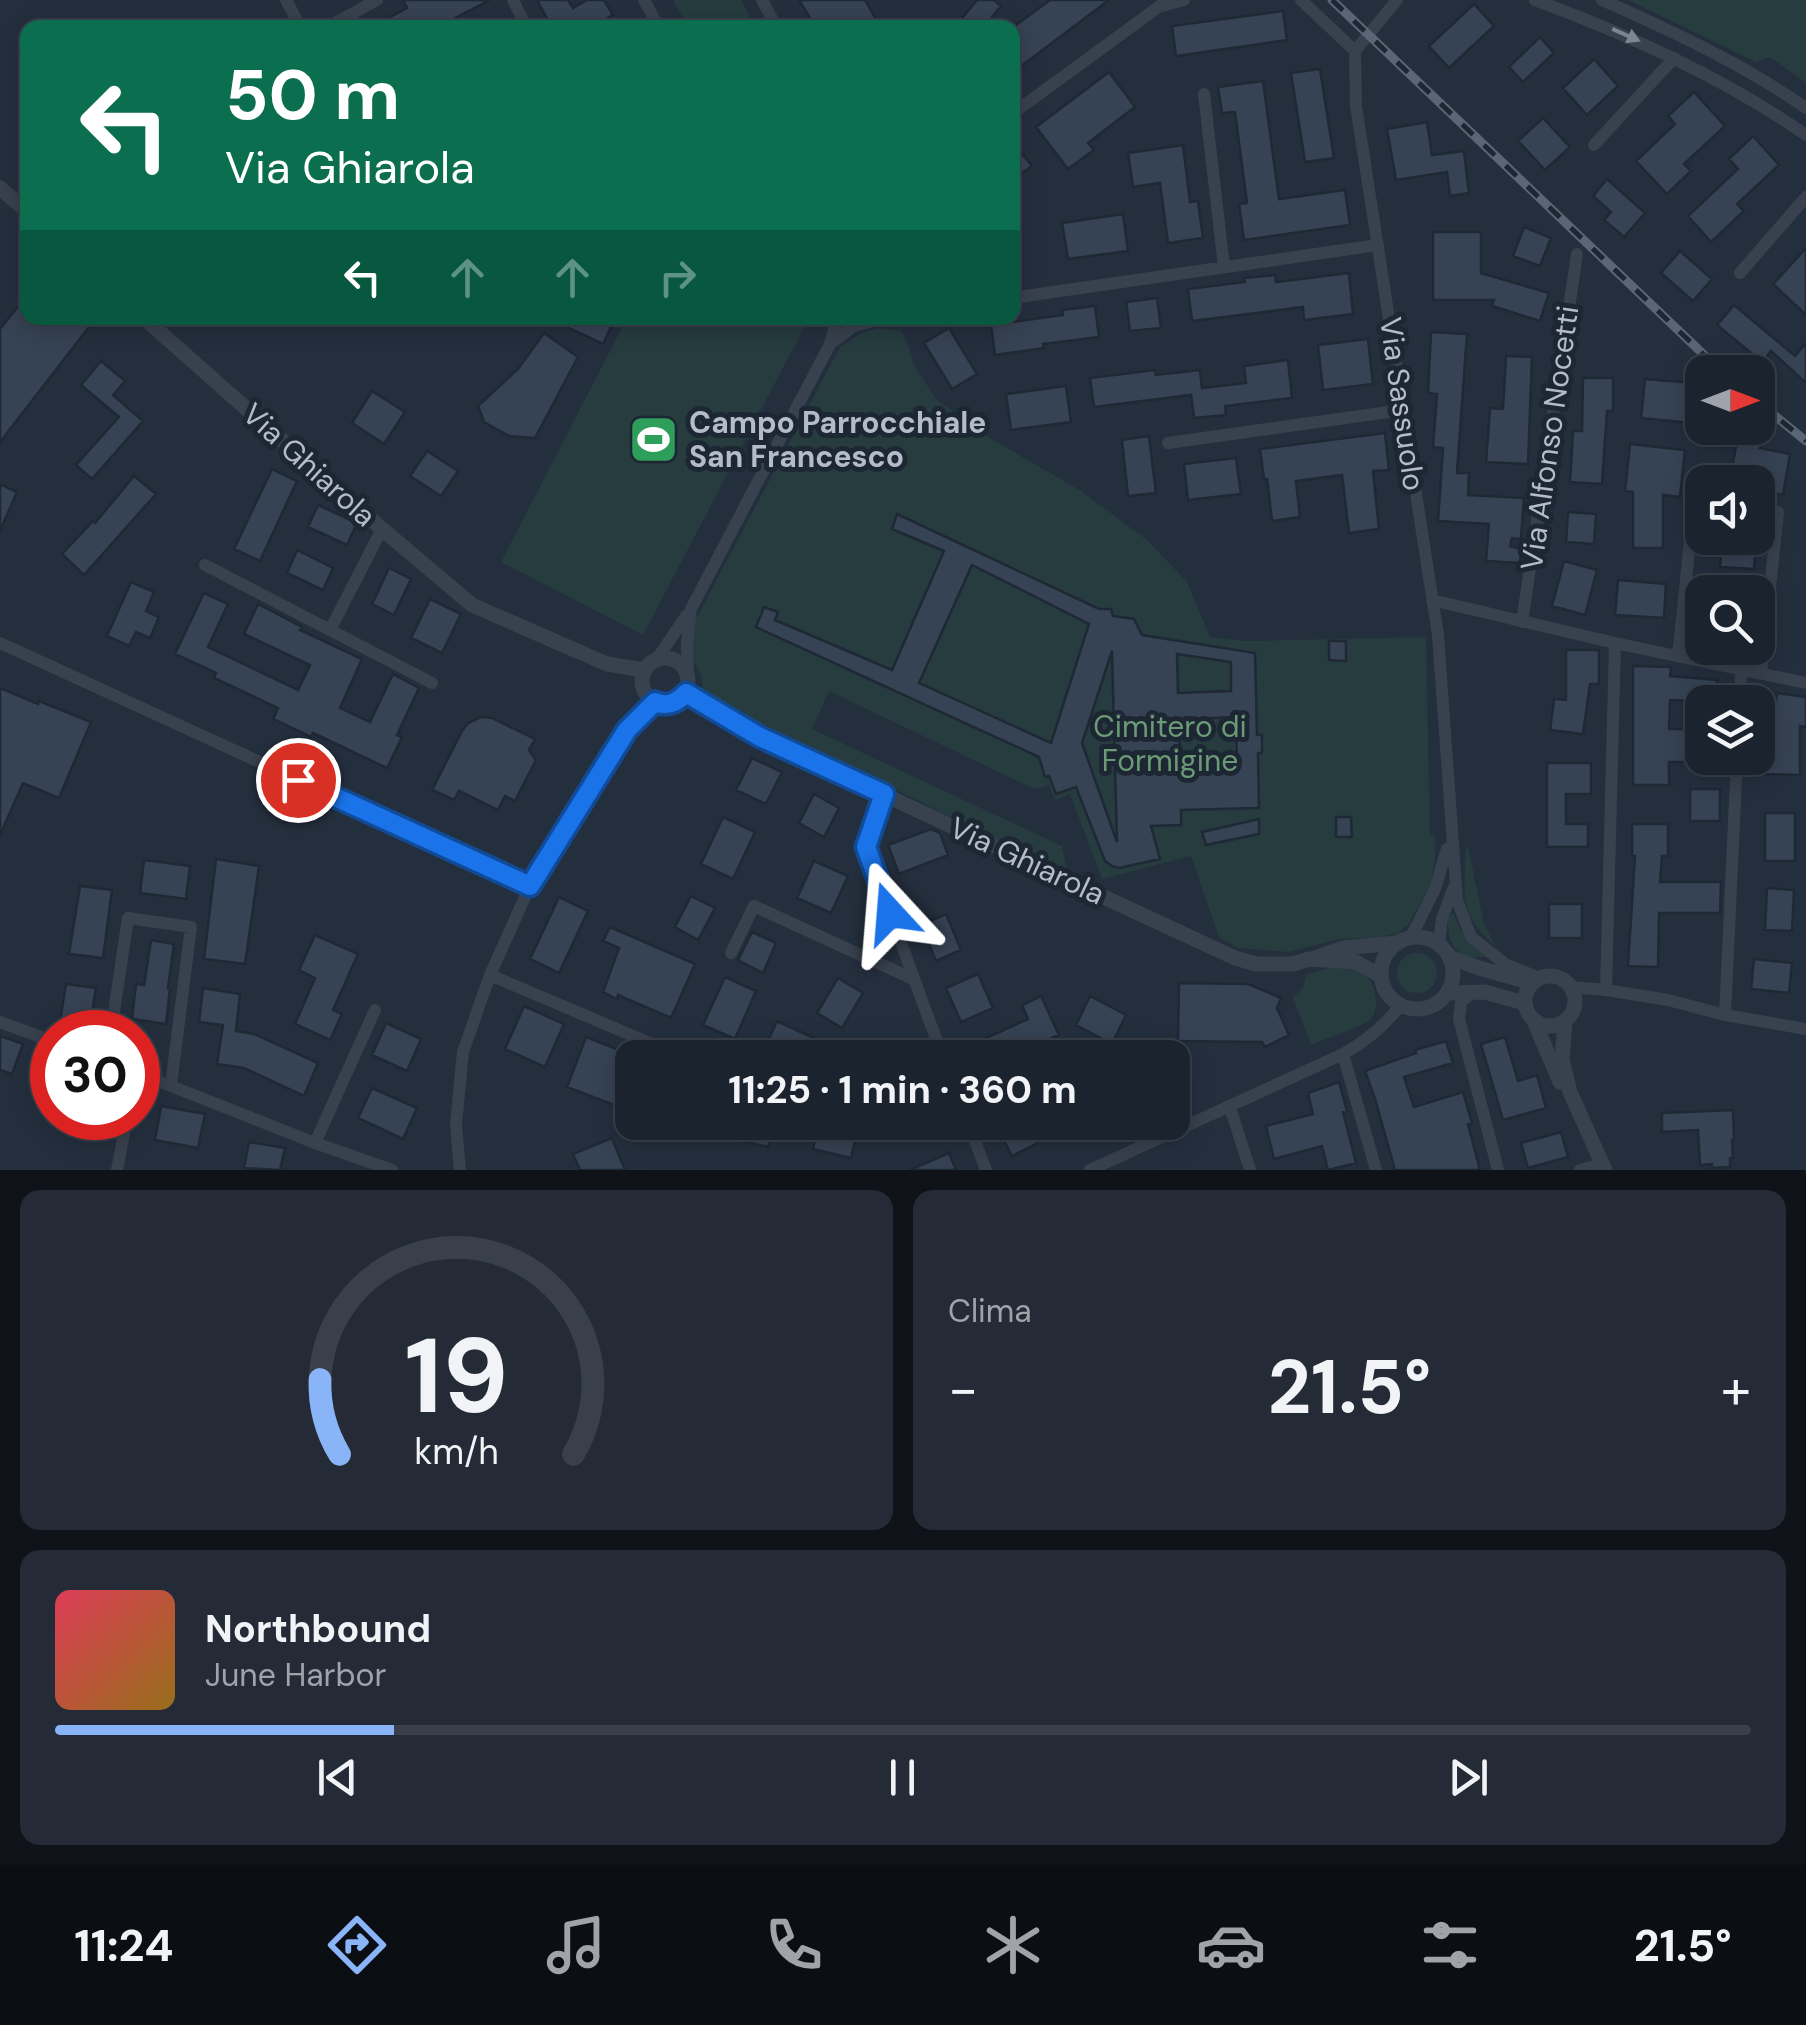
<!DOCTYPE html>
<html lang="it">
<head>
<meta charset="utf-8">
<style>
	:root { --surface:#1b232e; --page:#242b36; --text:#f1f3f6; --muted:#a0a4aa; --line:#39404a; --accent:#8ab4f8 }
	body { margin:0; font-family:"DM Sans",sans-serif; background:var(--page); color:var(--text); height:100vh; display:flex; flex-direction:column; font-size:38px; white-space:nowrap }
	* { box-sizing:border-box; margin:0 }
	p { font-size:32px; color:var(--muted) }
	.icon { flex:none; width:55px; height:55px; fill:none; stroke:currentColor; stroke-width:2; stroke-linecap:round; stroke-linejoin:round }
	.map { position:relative; height:1170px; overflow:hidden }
	.side { display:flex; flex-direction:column; gap:20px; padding:20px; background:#0f1319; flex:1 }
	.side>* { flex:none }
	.banner { position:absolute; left:20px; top:20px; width:1000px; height:305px; border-radius:20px; box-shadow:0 5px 25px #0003,0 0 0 2px var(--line); background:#0b6e4f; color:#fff; overflow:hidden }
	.needle { width:65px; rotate:90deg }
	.fabs { position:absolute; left:1685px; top:355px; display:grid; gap:20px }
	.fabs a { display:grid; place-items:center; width:90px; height:90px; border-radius:20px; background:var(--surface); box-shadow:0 5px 25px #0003,0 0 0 2px var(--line); font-size:50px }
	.speed { position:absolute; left:30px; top:1010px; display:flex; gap:20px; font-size:50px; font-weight:700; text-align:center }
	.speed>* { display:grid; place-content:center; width:130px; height:130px; border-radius:50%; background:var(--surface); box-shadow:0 5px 25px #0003,0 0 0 2px var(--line); line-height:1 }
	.speed .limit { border:15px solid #d22; background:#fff; color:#111 }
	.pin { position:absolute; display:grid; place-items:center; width:85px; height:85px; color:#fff; margin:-42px; border:5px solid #fff; border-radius:50%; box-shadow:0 2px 10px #0007 }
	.me { position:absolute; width:110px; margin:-55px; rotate:341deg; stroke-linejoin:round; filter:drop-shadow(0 0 8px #0008) }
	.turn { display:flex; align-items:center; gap:35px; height:210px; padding:0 40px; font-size:45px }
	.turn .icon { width:130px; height:130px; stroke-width:2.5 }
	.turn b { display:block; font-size:70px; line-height:85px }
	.lanes { display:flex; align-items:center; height:95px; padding:0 40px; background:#0003; justify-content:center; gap:50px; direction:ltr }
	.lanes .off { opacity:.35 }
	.big { font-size:75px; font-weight:700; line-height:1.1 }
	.side .card { flex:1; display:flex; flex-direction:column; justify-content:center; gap:15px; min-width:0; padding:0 35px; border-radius:20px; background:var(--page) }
	.side .dial { align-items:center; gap:0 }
	.dial svg { height:260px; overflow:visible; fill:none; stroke:var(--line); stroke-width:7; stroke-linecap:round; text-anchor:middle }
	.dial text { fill:var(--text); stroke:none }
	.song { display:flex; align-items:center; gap:30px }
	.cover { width:120px; height:120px; border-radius:15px; background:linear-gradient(135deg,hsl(350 70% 55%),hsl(40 70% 35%)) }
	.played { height:10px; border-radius:5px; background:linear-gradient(90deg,var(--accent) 20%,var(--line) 20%) }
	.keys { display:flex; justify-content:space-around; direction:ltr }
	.heat { display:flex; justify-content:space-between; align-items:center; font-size:55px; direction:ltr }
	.side .tiles { flex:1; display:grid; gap:20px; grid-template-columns:1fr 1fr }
	.card:last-child { grid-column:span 2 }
	.trip { position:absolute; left:615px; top:1040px; width:575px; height:100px; border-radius:20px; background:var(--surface); box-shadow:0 5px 25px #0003,0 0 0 2px var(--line); font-weight:700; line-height:100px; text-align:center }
	.dock { display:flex; height:160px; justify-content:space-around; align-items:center; background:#0b0e12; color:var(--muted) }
	.dock .icon { width:70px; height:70px }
	.dock .on { color:var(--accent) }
	.dock b { font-size:45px; color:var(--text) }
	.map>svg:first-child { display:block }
	.green { fill:#263c3f }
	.building { fill:#364354; stroke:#1f2835; stroke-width:2.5; fill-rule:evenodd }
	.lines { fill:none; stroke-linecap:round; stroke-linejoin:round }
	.minor { stroke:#38414e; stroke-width:12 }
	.tertiary { stroke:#38414e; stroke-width:15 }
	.rail-casing { stroke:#5a6575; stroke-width:9 }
	.rail { stroke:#1d2633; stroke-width:5; stroke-dasharray:15; stroke-linecap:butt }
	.oneway { fill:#7c8592 }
	.route-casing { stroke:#114b97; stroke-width:25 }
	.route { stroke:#1a73e8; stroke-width:18 }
	.labels { text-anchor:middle; stroke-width:10; stroke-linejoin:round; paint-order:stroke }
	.street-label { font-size:30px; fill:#b4bcc9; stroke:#1d2633 }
	.poi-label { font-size:30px; font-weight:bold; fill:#b4bcc9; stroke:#1d2633; text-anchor:start }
	.park-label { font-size:30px; fill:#6b9a76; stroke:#1d2633 }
</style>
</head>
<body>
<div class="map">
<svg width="1806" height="1170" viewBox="0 0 1806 1170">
	<rect width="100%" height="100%" fill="#242f3e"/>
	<path class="green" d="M673,0H741L755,27H688Z
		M1628,0H1806V83L1770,57L1756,62Z
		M627,318H809L643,635L501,562Z
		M878,328L901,331L909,347L914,365L936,399L995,441L1081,491L1147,540L1187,582L1210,637L1245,641L1426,637L1430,835L1435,836V860L1431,884L1408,925L1398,933L1381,937L1341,939L1288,952L1238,948L1219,937L1191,856L1102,879L1070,794L1055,800L1049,785L1036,789L1028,786L829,691L812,729L1062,846L1068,873L711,701L703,690L701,675L691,657L689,632L840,347L860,334Z
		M1468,847L1484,924L1495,946C1458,913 1464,893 1466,849Z
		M1453,913L1461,932L1485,957C1456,960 1447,944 1448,918Z
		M1397 973a20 20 0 1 1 40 0a20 20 0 1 1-40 0Z
		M1335,966C1342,967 1353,967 1359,970C1375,978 1382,1007 1370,1020C1364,1026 1322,1040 1311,1045L1293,997L1303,988L1306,975Z"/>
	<path class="building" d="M403,0H490L436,28H369L407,8Z
		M537,0H568L573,8L587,0H604L613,15L590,28H552Z
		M799,0H865L881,28H816Z
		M977,0H994L1001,6L983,28H954Z
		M1050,0H1109L1012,73V28Z
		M1474,4L1494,26L1449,68L1429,46Z
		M1283,11L1287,40L1176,56L1172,26Z
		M1540,37L1554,53L1523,82L1509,67Z
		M1594,59L1618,86L1587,115L1563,88Z
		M1320,69L1334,158L1305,162L1291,73Z
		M1109,72L1135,107L1088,143L1094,150L1068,169L1036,127Z
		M1263,81L1279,199L1345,190L1350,225L1244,240L1239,204L1247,203L1235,112L1222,113L1218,87Z
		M1694,92L1725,126L1684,164L1691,171L1667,194L1636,161L1675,124L1668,116Z
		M1543,118L1570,147L1545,170L1518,141Z
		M1427,122L1432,155L1464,151L1469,193L1450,196L1447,172L1396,180L1387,129Z
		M1753,136L1779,165L1737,204L1744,211L1711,242L1688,216L1738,169L1729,159Z
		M1012,141L1032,166L1012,180Z
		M1183,145L1190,202L1198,201L1203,238L1168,243L1160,183L1133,187L1128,153Z
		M1607,179L1645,213L1624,237L1604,220L1611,212L1593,196Z
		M1123,214L1128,251L1068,259L1062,223Z
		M1524,227L1551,238L1540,266L1513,256Z
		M1433,232H1481V273L1549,293L1540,321L1492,306L1494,300H1433Z
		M1806,248V315L1773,284Z
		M1680,251L1712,279L1693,301L1661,273Z
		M1349,273L1353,314L1304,320L1303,307L1192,321L1188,289L1245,282L1244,278L1275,275L1276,282Z
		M28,294V318H96L0,442V329Z
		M1157,298L1161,328L1130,331L1126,302Z
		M1734,305L1795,356L1806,343V383L1771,351L1762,362L1717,325Z
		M1095,306L1099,337L1043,344L1044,348L995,355L991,325L1063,315L1062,310Z
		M574,318H615L603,344L569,328Z
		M949,328L977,374L952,389L924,343Z
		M1431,332L1467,334L1457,473H1469L1468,495L1524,498L1521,539L1512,538L1510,546L1521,549L1520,563L1486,561L1489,524L1438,521L1443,448L1433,447L1437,394L1428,393Z
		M544,333L578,357L535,438L509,436L484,422L478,406L518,369Z
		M1368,339L1373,384L1323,390L1318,345Z
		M1506,356L1532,357L1528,464L1486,462L1490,408L1503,409Z
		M1288,360L1292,398L1225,406L1226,415L1194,418L1191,395L1094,407L1090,378L1155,370L1156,375L1200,370L1202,388L1246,383L1244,366Z
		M101,361L125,381L113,395L143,421L92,479L76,465L119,417L81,385Z
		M1583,378H1613V411H1607L1602,484L1570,482L1573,431H1582Z
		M1645,379L1694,383L1691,423L1641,418Z
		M1066,386L1071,422L1011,430L1006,394Z
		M372,391L405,412L384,444L352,423Z
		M1739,432L1762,436L1760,448L1790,454L1783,495L1758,490V482H1729Z
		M1385,433L1389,470L1373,471L1379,529L1349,533L1342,475L1296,481L1300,517L1272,521L1267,479H1264L1260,449Z
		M1149,436L1156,493L1128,496L1122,440Z
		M1630,444L1685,450L1680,497L1663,495V548H1633V492L1625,491Z
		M427,451L458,471L441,496L410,476Z
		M1236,458L1241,494L1188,500L1184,464Z
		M272,469L297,481L260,561L234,549Z
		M134,476L156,494L84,575L62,554L93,521L95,523Z
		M0,484L17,492L0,531Z
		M318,505L357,523L347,545L308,527Z
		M1568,512L1596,514L1594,544L1566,542Z
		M897,514L1099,609H1111L1113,616L1134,619L1142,635L1255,653L1257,735H1262V753H1258L1259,808L1181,810V825L1151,826L1160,859L1119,868L1112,866L1105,861L1076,787L1056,794L1049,776L1045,777L1039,757L756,627L764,607L778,612L775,620L892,670L944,551L892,529ZM972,565L1089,624L1051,743L919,683ZM1112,651L1117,842L1082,743ZM1177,654L1231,662V691L1178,693ZM1232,717V721L1236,722L1237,763L1180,765L1179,720Z
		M1722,538H1756L1754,569L1720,567Z
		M297,550L333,568L323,590L287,573Z
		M1564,561L1597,570L1585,615L1552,606Z
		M389,568L411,579L394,615L372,604Z
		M1618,580L1666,584L1664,618L1615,615Z
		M131,582L154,592L146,611L159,617L150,638L136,632L129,646L107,636Z
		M204,593L228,604L208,647L298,690L310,665L244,634L258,604L302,627L300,630L362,659L340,708L370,722L393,674L419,688L397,735L402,737L387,768L313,733L311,737L273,719L278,708L214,678L216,673L175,654Z
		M430,599L461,614L442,653L411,638Z
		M1329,641H1346V661L1329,660Z
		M1566,650H1599V684H1590L1583,734L1550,730L1554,699L1566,700Z
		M1633,666L1671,667L1670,676L1717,680L1715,702L1670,700L1669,729H1702V762H1669V785H1633Z
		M0,688L38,704L39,701L91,722L59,798L23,783L0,835Z
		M1777,693L1806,697V727L1800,726V775L1766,774V744H1770Z
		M481,717L492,718L535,739L529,750L536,760L515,801L505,796L498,810L459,791L454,800L432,790L462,731L468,723Z
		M752,758L782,772L766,804L736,790Z
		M1547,763H1591V794H1566V824H1588V847H1547Z
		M1690,789H1720V821H1690Z
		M814,794L839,808L824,837L799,823Z
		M1765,813H1795V861H1765Z
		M723,817L755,832L733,879L701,864Z
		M1336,817H1351L1352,837H1336Z
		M1259,819V834L1206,845L1202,832Z
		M1632,824H1668V856H1662L1660,882H1721L1720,913H1659L1658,967L1628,966L1635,856H1632Z
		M931,829L940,833L948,855L899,874L888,845Z
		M216,859L259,866L245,964L204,959Z
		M144,860L190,866L186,899L140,893Z
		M814,861L848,876L831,913L797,898Z
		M80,886L112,890L103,958L69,954Z
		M1767,888L1794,890L1792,931L1765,930Z
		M691,896L715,908L698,940L675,927Z
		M559,897L588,911L559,973L530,959Z
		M1549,904H1582V938H1549Z
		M946,914L961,950L936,961L921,925Z
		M610,927L695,964L671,1018L618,995L617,999L603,992L619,948L603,941Z
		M752,932L776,943L763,973L738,960Z
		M315,935L358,954L333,1010L342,1014L330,1040L295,1024L315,978L299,970Z
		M151,940L174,944L168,988H170L166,1024L132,1019L136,984L144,985Z
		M1754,959L1792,963L1789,993L1751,989Z
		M978,974L993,1008L961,1022L946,988Z
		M725,977L756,991L735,1039L703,1025Z
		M838,978L863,993L842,1028L817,1013Z
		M1179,983L1248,984L1281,998L1277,1008L1289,1035L1265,1047L1262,1042L1178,1041Z
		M66,984L96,988L90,1026L60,1021Z
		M203,988L240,994L236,1031L254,1034L318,1063L304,1096L244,1068L217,1064L223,1025L199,1022Z
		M1041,996L1059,1035L1018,1053L1020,1058H982L975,1043L1028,1019L1022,1005Z
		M1090,996L1126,1015L1112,1044L1076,1025Z
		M524,1006L564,1024L545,1067L505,1049Z
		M777,1021L816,1039L808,1058H775L763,1052Z
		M386,1023L421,1039L407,1071L372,1055Z
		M0,1036L23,1044L12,1074L0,1070Z
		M586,1037L632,1055V1079L622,1108L567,1087Z
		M1505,1037L1518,1081L1537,1075L1546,1108L1503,1120L1481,1044Z
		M1446,1041L1453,1063L1404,1077L1414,1107L1463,1092L1472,1123L1468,1124L1480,1170H1395L1375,1099L1365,1071L1416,1053L1415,1050Z
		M1339,1082L1347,1111L1343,1112L1356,1163L1328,1170L1322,1146L1274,1159L1266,1126L1313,1114L1308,1093Z
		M372,1088L417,1108L403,1139L358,1118Z
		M161,1106L205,1114L198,1148L155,1140Z
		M1733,1110L1734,1140H1732L1733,1158H1730V1167L1712,1168V1164L1700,1165L1698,1130L1662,1132V1113Z
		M686,1122H774L768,1147L686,1128Z
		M819,1122H859L851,1158L813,1149Z
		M1005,1122H1027L1038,1143L1012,1156L997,1127Z
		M1561,1132L1568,1157L1528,1168L1521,1143Z
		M612,1138L625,1170H580L573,1154Z
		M249,1142L285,1148L280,1170L244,1168Z
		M949,1153L956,1170H910Z"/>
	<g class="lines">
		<path class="minor" d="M286,0L301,28
			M513,0L527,28
			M644,0L659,28
			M762,0L777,28
			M1301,0L1355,51L1356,106L1438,635L1457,900L1471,937L1505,964L1540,978
			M1535,0C1630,35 1723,77 1806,135
			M1602,0C1672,31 1743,64 1806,108
			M1162,6L1184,0
			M326,28L377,0
			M1355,51L1397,0
			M1204,94L1224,267
			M1012,114L1168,0
			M1594,145L1674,58
			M1740,273L1806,197
			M1012,298L1378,245
			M830,344L854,326L883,318
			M1168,443L1403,410
			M1758,510L1778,512L1761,673
			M205,565L432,683
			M1432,600L1615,643L1806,683
			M1522,622L1577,254
			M330,630L382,529
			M0,643L530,886
			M1678,656L1694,503L1702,504
			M656,660L687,615
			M688,675L687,644L691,609L830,344L837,318
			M1740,702L1741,669
			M884,794L866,847L943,1058
			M1411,937L1435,889L1447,849
			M1439,944L1442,919L1453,889
			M731,953L754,906L913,979
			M490,975L685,1058
			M1571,987L1606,990L1668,1000L1725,1015L1806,1029
			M1606,990L1615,643
			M1474,991L1461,1002L1459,1019L1498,1170
			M1725,1015L1737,758
			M0,1022L52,1041
			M111,1032L128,918L191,927L171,1085
			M1343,1054L1376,1170
			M138,1073L315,1143L392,1170
			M1230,1107L1250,1170
			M968,1122L986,1170
			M315,1143L375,1010
			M117,1170L127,1118
			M460,1170L456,1124L463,1052L490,975L530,886L627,730L655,703
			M1090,1170L1343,1054C1367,1041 1384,1026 1401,1005
			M1580,1170L1602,1164"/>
		<path class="tertiary" d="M0,188L28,212
			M144,318L382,529L472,605L607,664L644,670
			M642 681a23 23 0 1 1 46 0a23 23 0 1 1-46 0Z
			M686,693L760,737L1235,958L1256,964H1293L1309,959L1356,962L1381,976
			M1381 973a36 36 0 1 1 72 0a36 36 0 1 1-72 0Z
			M1317,957L1343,948L1396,943
			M1449,957L1479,968L1532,983
			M1525 1001a25 25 0 1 1 50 0a25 25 0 1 1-50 0Z
			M1447,993L1485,992L1524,1003
			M1534,1021L1560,1082
			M1565,1021L1562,1060L1570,1092L1605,1170"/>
		<defs>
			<path id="rail" d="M1332,0L1722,372
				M1758,402L1806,441"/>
		</defs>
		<use href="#rail" class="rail-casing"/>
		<use href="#rail" class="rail"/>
	</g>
	<defs><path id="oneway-solid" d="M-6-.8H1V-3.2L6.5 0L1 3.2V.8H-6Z" transform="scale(2.5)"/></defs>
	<use class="oneway" href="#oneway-solid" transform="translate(1626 35) rotate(24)"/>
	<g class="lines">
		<defs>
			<path id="route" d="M298,780L530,886L627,730L655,702C668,707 677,703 686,693L760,737L884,794L866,847L890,913"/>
		</defs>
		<use href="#route" class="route-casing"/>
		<use href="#route" class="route"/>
	</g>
	<defs>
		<symbol id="stadium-square" viewBox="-11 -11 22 22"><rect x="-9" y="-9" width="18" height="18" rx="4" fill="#2e9e5b" stroke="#1d2633"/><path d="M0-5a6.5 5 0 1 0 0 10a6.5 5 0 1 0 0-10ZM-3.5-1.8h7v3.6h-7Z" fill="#fff"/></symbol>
	</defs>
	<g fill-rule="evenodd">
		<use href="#stadium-square" x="626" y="412" width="55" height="55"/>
	</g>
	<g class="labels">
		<g class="street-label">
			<text transform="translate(1402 404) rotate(82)" y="10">Via Sassuolo</text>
			<text transform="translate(1550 438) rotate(-82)" y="10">Via Alfonso Nocetti</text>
			<text transform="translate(309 465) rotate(42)" y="10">Via Ghiarola</text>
			<text transform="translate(1027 861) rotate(25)" y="10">Via Ghiarola</text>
		</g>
		<g class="poi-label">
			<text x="689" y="433">Campo Parrocchiale<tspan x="689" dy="34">San Francesco</tspan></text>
		</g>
		<g class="park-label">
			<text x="1170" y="737">Cimitero di<tspan x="1170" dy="34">Formigine</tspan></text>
		</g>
	</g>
</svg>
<div class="fabs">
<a><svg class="needle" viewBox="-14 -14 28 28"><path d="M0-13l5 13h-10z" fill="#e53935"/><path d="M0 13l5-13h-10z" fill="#a0a4aa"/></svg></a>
<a><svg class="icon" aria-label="sound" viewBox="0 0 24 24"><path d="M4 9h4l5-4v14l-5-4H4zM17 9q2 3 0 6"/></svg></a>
<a><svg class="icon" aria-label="search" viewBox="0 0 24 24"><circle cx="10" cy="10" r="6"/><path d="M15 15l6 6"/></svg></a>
<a><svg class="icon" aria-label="layers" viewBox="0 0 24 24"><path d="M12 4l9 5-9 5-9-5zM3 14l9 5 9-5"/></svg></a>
</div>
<div class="speed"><div class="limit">30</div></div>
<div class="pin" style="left:298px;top:780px;background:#d93025"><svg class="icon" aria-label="arrive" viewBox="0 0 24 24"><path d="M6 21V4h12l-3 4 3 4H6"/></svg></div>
<svg class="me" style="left:890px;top:913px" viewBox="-20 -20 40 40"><path d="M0-17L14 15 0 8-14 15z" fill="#1a73e8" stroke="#fff" stroke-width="4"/></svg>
<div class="trip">11:25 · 1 min · 360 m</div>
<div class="banner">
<div class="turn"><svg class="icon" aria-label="left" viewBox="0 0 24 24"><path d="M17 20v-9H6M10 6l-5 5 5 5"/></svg><div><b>50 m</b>Via Ghiarola</div></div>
<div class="lanes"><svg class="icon" aria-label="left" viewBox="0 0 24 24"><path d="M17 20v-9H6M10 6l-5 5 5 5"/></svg><svg class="icon off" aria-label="ahead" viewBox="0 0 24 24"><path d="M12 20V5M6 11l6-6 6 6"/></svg><svg class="icon off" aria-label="ahead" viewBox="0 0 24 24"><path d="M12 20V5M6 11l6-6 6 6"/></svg><svg class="icon off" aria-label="right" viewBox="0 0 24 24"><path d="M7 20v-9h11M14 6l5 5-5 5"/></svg></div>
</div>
</div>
<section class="side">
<div class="tiles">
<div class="card dial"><svg viewBox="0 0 100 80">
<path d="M14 69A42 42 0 1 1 86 69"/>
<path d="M14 69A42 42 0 0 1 8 46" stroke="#8ab4f8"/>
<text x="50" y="56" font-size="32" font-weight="700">19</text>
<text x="50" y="72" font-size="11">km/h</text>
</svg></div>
<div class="card"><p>Clima</p>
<div class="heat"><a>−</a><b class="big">21.5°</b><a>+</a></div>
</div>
<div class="card">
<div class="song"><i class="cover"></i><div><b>Northbound</b><p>June Harbor</p></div></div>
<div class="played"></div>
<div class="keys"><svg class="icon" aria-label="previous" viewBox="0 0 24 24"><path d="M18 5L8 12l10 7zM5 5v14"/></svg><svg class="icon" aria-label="pause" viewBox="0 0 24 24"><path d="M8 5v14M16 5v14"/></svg><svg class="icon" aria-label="next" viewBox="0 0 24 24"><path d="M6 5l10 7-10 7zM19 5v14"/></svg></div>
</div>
</div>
</section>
<nav class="dock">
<b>11:24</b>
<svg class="icon on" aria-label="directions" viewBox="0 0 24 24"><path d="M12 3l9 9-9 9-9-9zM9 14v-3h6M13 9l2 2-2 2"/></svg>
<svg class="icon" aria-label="music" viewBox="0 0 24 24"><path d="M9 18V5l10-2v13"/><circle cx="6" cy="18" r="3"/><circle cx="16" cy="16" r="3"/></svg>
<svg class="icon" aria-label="phone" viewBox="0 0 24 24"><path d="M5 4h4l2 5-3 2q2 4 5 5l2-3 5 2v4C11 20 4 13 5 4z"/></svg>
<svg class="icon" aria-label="climate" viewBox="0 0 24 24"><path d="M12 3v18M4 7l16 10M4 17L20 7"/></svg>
<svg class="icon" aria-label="car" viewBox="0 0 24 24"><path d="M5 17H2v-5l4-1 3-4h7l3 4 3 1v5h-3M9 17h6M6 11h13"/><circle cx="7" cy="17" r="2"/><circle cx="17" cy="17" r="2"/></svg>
<svg class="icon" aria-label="filters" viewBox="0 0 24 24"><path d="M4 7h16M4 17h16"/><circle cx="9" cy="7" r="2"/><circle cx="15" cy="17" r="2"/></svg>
<b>21.5°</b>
</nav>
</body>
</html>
